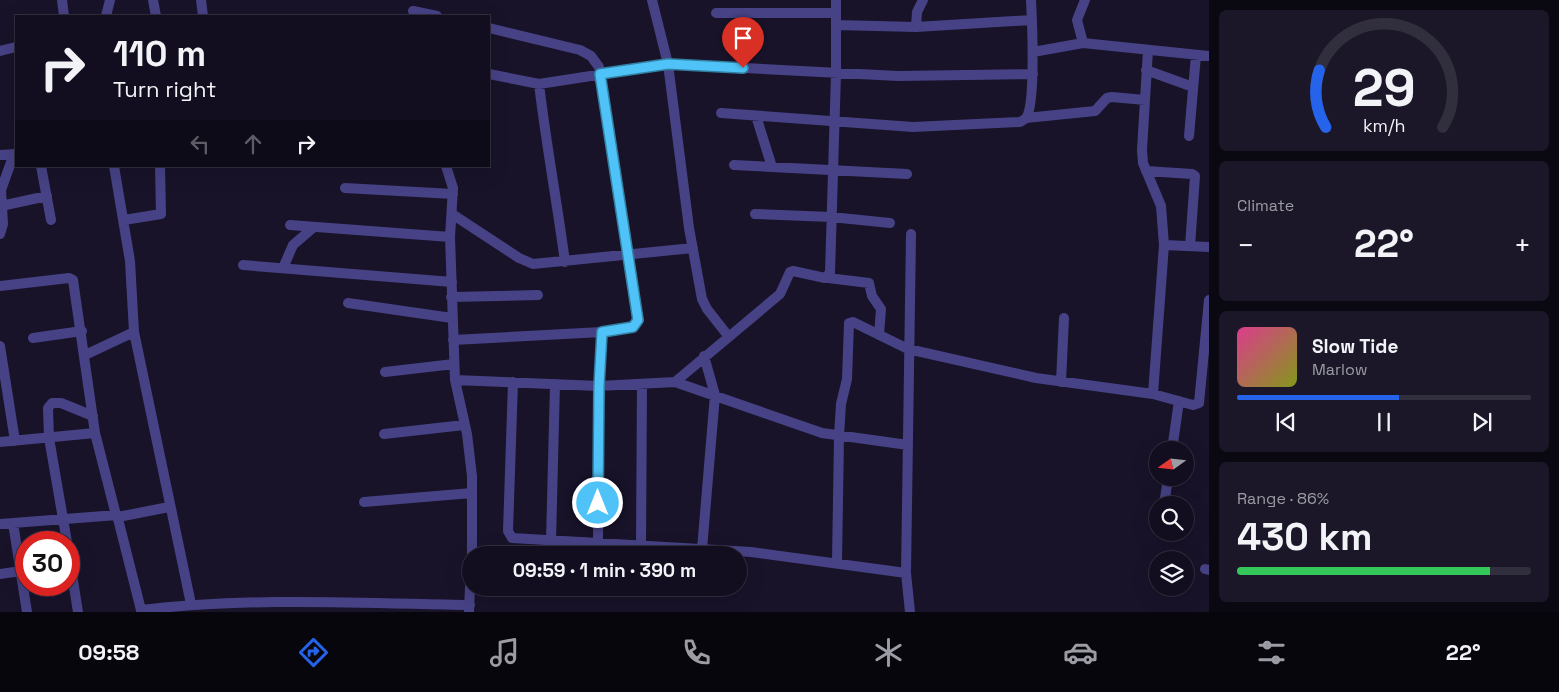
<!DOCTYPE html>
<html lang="en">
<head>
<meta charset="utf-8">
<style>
	:root { --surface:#120e1f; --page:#1b1728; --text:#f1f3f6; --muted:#9c9ca4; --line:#312e3d; --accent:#2563eb }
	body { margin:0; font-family:"Space Grotesk",sans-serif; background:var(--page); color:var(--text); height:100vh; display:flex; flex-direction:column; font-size:19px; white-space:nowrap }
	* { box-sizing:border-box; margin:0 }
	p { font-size:16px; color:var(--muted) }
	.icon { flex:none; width:28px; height:28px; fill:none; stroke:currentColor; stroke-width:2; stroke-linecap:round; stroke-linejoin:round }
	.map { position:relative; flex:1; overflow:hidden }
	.details { display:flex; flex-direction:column; gap:10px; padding:10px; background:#0a0811; width:350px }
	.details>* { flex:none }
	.banner { position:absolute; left:15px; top:15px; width:475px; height:152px; border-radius:0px; box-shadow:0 5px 20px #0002,0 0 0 1px var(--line); background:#120e1f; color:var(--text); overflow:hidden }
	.needle { width:32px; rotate:255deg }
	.tools { position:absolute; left:1149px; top:441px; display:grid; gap:10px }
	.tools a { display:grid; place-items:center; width:45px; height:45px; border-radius:50%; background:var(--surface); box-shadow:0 5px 20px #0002,0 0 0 1px var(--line); font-size:25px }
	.speed { position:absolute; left:15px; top:531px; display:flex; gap:10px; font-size:25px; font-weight:700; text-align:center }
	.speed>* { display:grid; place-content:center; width:65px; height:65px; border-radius:50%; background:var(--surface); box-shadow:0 5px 20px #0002,0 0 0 1px var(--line); line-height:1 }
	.speed .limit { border:8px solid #d22; background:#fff; color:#111 }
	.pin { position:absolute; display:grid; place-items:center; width:42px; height:42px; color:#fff; margin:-51px -21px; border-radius:50% 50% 50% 0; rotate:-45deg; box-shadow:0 0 5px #0007 }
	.pin .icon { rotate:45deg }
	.me { position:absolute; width:55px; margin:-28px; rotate:0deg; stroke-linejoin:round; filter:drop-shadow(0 0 4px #0008) }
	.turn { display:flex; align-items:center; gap:18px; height:105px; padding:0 15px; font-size:22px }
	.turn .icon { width:65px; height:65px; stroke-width:2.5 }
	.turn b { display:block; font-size:35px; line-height:42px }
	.lanes { display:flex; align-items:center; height:48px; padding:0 15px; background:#0003; justify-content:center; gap:25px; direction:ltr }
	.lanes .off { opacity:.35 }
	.big { font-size:38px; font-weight:700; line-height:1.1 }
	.details .card { flex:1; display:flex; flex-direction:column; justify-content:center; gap:8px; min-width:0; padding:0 18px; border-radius:8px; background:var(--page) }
	.details .dial { align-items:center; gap:0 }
	.dial svg { height:130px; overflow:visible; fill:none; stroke:var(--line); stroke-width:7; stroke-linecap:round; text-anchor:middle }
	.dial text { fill:var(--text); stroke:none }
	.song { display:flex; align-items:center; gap:15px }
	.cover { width:60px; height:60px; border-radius:8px; background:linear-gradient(135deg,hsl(330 70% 55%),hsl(70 70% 35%)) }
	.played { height:5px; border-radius:2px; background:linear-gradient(90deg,var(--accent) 55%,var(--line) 55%) }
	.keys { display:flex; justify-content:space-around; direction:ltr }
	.heat { display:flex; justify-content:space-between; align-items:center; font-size:28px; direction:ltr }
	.charge { height:8px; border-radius:4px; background:linear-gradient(90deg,#34c759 86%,var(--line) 0) }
	.trip { position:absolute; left:462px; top:546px; width:285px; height:50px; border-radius:25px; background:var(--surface); box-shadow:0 5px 20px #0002,0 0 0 1px var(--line); font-weight:700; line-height:50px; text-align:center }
	.menu { display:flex; height:80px; justify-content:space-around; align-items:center; background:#07060c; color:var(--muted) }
	.menu .icon { width:35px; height:35px }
	.menu .active { color:var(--accent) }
	.menu b { font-size:22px; color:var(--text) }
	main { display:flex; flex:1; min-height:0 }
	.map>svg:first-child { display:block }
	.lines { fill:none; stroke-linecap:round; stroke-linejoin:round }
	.minor { stroke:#474285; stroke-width:10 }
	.route-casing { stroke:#337fa1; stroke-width:12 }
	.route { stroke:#4fc3f7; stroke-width:9 }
</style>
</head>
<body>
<main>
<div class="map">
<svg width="1209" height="612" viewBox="0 0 1209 612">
	<rect width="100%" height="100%" fill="#181329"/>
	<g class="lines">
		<path class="minor" d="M62,0L64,16
			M153,0L156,16
			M201,0L203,16
			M652,0L668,64L689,228L702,299L707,309L729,337
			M413,11L437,16
			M716,13H836
			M106,16L110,0
			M836,25L916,27L1032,20
			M916,27L917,12L923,0
			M489,28L580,50L591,56L599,67L638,320L633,327L602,332L599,386L598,543
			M1083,43L1077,20L1085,0
			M0,51L16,47
			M1033,52L1083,43L1209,56
			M1146,70L1193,87
			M489,74L539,84L668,64L898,76L1033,74
			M539,84C546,143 557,202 565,262
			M721,113L913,127L1020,122C1022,121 1025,119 1026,118C1036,105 1032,19 1031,0
			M756,116L772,167
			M1026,118L1095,111L1107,98L1112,97L1145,100
			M1189,136L1196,55
			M0,155L16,154
			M734,165L907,174
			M41,166L51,220
			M114,166L130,261L134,332L191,604
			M446,166L453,188L450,237L455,380L467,434L472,476V555
			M1146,171L1192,174L1195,176L1190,246
			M345,188L453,194
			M1,206L47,196
			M452,214L519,258L533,264L693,248
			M755,214L831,217L890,223
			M124,220L161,214L160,166
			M290,225L450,237
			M0,234L3,224L1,190L14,154
			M1164,245L1209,247
			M243,265L452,282
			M283,268L293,245L314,227
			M828,278L869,283L872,296L881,309L879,335
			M0,286L69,278L73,280L95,433L116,515
			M451,297L538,295
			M348,303L452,318
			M33,338L82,331
			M453,340L602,332
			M0,346L15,441
			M85,355L134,332
			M385,372L454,364
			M455,380L599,386L675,382L822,433L908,445
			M513,382L508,531L512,538L751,552L906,573
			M675,382L780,294L790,272L793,271L825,278L830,273L836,73V0
			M1061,382L1064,318
			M1153,394L1193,405L1199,403L1209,300
			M384,434L464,425
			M0,442L95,433
			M1172,450L1179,401
			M364,502L472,493
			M1164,505L1168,478
			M118,517L169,507
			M13,523L27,612
			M0,524L117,515L141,610C250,597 360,603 470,605
			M551,541L555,384
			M67,542L49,438L48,408L52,403H61L93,416
			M641,545L642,384
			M702,549L715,395L704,356
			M69,555L78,612
			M837,563L839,436L841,404L847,379L849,323L853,322L908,349L1036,378L1153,394L1164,245L1161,206L1143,163L1142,150L1148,50
			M1205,569L1209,570
			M0,574L21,571
			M469,611L471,563
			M910,612L906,573L911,234"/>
	</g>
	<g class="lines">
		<defs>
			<path id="route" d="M598,503L599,386L602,332L633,327L638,320L600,74L668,64L743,68"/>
		</defs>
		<use href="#route" class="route-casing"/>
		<use href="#route" class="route"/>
	</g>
</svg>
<div class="tools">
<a><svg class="needle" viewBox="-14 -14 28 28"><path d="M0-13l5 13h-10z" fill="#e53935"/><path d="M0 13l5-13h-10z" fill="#9c9ca4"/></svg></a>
<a><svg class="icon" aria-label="search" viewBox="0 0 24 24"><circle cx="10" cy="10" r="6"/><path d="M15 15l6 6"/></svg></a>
<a><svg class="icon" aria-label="layers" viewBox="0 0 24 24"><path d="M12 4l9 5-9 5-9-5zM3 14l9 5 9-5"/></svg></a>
</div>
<div class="speed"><div class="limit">30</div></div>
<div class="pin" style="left:743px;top:68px;background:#d93025"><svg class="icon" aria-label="arrive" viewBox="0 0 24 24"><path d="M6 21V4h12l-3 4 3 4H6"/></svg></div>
<svg class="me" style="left:598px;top:503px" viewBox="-20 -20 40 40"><circle r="17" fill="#4fc3f7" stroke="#fff" stroke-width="3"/><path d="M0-11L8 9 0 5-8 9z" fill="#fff"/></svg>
<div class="trip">09:59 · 1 min · 390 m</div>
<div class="banner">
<div class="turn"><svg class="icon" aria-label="right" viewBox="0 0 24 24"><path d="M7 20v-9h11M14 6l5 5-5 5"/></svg><div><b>110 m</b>Turn right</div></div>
<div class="lanes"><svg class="icon off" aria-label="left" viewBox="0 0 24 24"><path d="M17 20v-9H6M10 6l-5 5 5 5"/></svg><svg class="icon off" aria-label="ahead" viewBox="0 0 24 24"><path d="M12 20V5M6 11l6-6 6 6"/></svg><svg class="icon" aria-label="right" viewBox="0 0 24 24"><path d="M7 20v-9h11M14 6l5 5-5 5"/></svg></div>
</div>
</div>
<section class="details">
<div class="card dial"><svg viewBox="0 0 100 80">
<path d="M14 69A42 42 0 1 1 86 69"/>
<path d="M14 69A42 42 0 0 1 10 34" stroke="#2563eb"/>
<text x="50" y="56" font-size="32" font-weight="700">29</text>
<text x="50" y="72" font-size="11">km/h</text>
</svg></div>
<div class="card"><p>Climate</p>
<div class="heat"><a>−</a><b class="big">22°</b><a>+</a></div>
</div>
<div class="card">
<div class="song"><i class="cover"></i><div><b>Slow Tide</b><p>Marlow</p></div></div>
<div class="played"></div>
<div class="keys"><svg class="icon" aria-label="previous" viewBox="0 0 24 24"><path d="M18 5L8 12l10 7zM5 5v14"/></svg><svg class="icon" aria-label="pause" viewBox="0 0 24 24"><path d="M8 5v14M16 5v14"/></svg><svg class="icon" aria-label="next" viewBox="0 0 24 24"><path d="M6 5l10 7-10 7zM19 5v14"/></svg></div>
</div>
<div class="card"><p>Range · 86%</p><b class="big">430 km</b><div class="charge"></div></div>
</section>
</main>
<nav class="menu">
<b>09:58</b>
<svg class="icon active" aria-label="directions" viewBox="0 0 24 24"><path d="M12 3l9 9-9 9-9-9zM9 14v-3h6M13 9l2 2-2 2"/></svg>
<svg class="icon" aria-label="music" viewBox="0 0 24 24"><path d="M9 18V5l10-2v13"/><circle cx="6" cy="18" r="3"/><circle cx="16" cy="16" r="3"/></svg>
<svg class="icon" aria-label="phone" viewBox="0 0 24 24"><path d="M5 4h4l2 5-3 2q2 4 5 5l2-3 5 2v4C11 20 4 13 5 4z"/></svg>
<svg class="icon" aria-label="climate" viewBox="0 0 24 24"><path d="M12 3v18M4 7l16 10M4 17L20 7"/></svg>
<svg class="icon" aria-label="car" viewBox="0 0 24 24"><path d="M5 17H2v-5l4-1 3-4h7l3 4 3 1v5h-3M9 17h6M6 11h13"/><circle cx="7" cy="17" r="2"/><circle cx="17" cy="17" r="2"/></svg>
<svg class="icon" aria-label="filters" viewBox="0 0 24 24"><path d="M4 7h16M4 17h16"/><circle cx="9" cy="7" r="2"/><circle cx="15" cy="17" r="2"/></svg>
<b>22°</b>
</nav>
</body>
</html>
